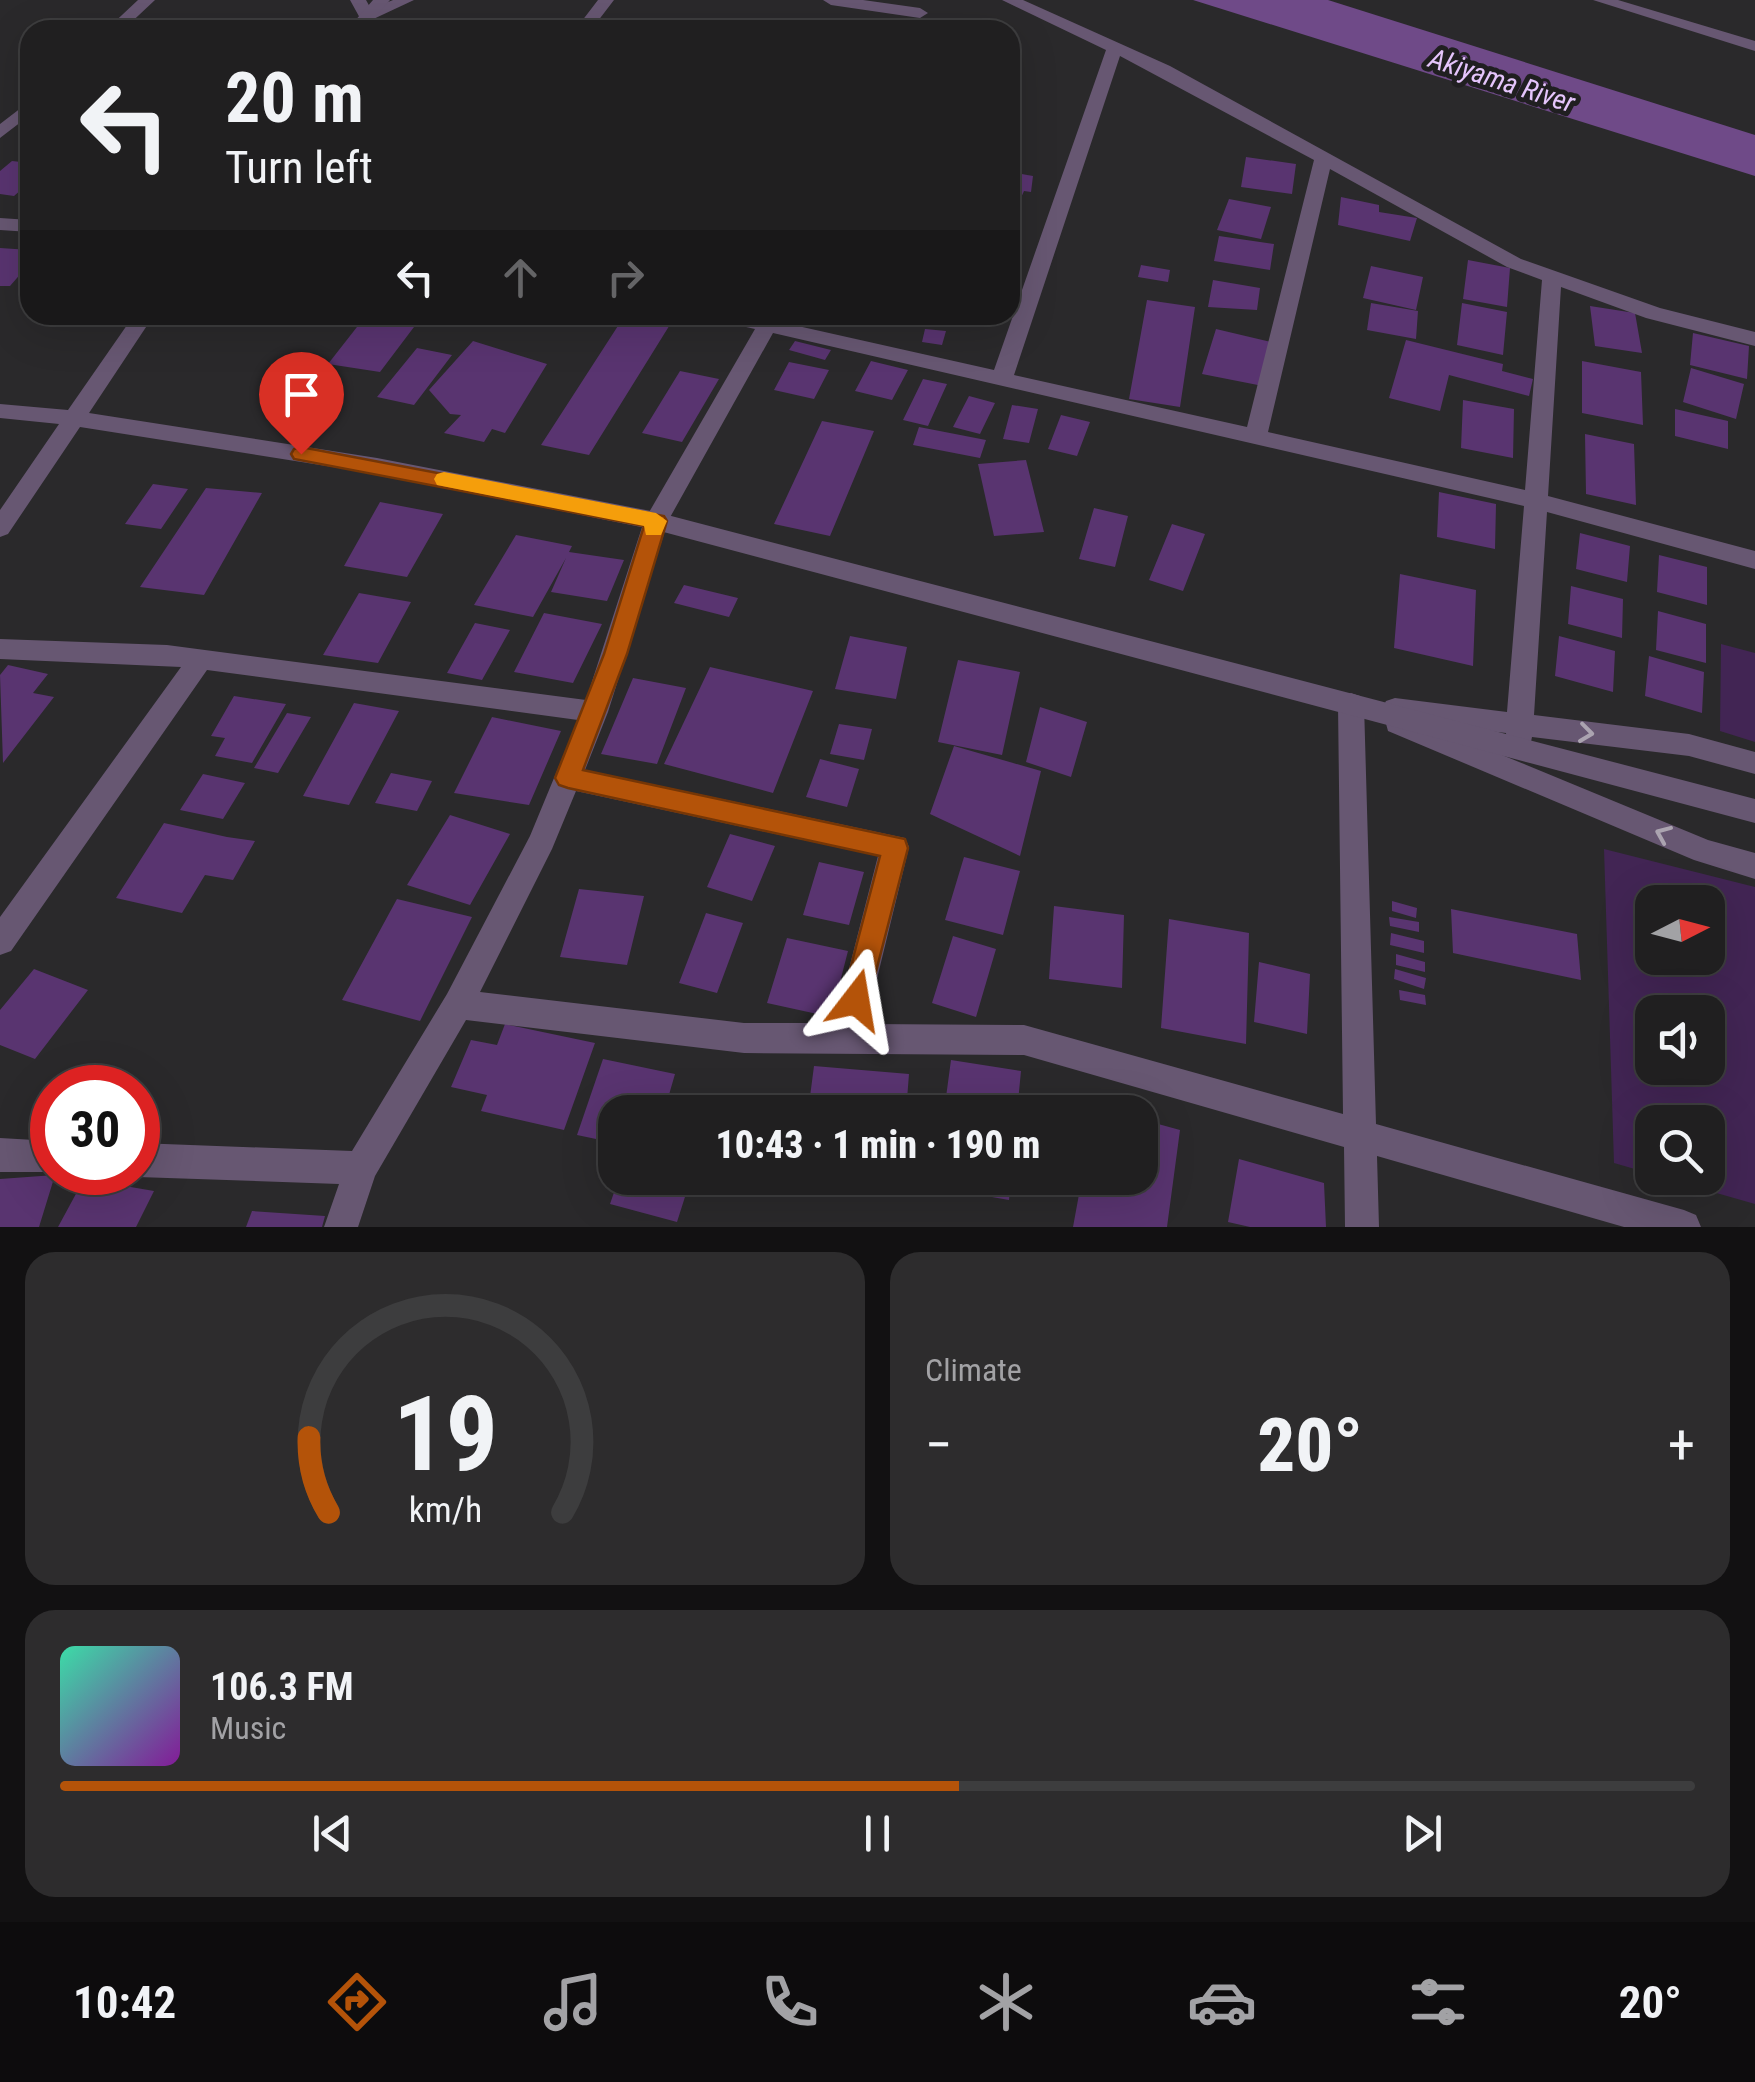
<!DOCTYPE html>
<html lang="en">
<head>
<meta charset="utf-8">
<style>
	:root { --surface:#201f20; --page:#2d2c2d; --text:#f1f3f6; --muted:#a2a2a5; --line:#3d3d3e; --accent:#b45309 }
	body { margin:0; font-family:"Roboto Condensed",sans-serif; background:var(--page); color:var(--text); height:100vh; display:flex; flex-direction:column; font-size:38px; white-space:nowrap }
	* { box-sizing:border-box; margin:0 }
	p { font-size:32px; color:var(--muted) }
	.icon { flex:none; width:55px; height:55px; fill:none; stroke:currentColor; stroke-width:2; stroke-linecap:round; stroke-linejoin:round }
	.map { position:relative; height:1227px; overflow:hidden }
	.panel { display:flex; flex-direction:column; gap:25px; padding:25px; background:#121112; flex:1 }
	.panel>* { flex:none }
	.guide { position:absolute; left:20px; top:20px; width:1000px; height:305px; border-radius:30px; box-shadow:0 10px 40px #0002,0 0 0 2px var(--line); background:#201f20; color:var(--text); overflow:hidden }
	.needle { width:65px; rotate:84deg }
	.fabs { position:absolute; left:1635px; top:885px; display:grid; gap:20px }
	.fabs a { display:grid; place-items:center; width:90px; height:90px; border-radius:20px; background:var(--surface); box-shadow:0 10px 40px #0002,0 0 0 2px var(--line); font-size:50px }
	.speed { position:absolute; left:30px; top:1065px; display:flex; gap:20px; font-size:50px; font-weight:700; text-align:center }
	.speed>* { display:grid; place-content:center; width:130px; height:130px; border-radius:50%; background:var(--surface); box-shadow:0 10px 40px #0002,0 0 0 2px var(--line); line-height:1 }
	.speed .limit { border:15px solid #d22; background:#fff; color:#111 }
	.pin { position:absolute; display:grid; place-items:center; width:85px; height:85px; color:#fff; margin:-102px -42px; border-radius:50% 50% 50% 0; rotate:-45deg; box-shadow:0 0 10px #0007 }
	.pin .icon { rotate:45deg }
	.me { position:absolute; width:110px; margin:-55px; rotate:14deg; stroke-linejoin:round; filter:drop-shadow(0 0 8px #0008) }
	.turn { display:flex; align-items:center; gap:35px; height:210px; padding:0 40px; font-size:45px }
	.turn .icon { width:130px; height:130px; stroke-width:2.5 }
	.turn b { display:block; font-size:70px; line-height:85px }
	.lanes { display:flex; align-items:center; height:95px; padding:0 40px; background:#0003; justify-content:center; gap:50px; direction:ltr }
	.lanes .off { opacity:.35 }
	.big { font-size:75px; font-weight:800; line-height:1.1 }
	.panel .tile { flex:1; display:flex; flex-direction:column; justify-content:center; gap:15px; min-width:0; padding:0 35px; border-radius:30px; background:var(--page) }
	.panel .dial { align-items:center; gap:0 }
	.dial svg { height:260px; overflow:visible; fill:none; stroke:var(--line); stroke-width:7; stroke-linecap:round; text-anchor:middle }
	.dial text { fill:var(--text); stroke:none }
	.song { display:flex; align-items:center; gap:30px }
	.cover { width:120px; height:120px; border-radius:15px; background:linear-gradient(135deg,hsl(160 70% 55%),hsl(290 70% 35%)) }
	.played { height:10px; border-radius:5px; background:linear-gradient(90deg,var(--accent) 55%,var(--line) 55%) }
	.keys { display:flex; justify-content:space-around; direction:ltr }
	.heat { display:flex; justify-content:space-between; align-items:center; font-size:55px; direction:ltr }
	.panel .tiles { flex:1; display:grid; gap:25px; grid-template-columns:1fr 1fr }
	.tile:last-child { grid-column:span 2 }
	.trip { position:absolute; left:598px; top:1095px; width:560px; height:100px; border-radius:30px; background:var(--surface); box-shadow:0 10px 40px #0002,0 0 0 2px var(--line); font-weight:800; line-height:100px; text-align:center }
	.dock { display:flex; height:160px; justify-content:space-around; align-items:center; background:#0d0c0d; color:var(--muted) }
	.dock .icon { width:70px; height:70px }
	.dock .current { color:var(--accent) }
	.dock b { font-size:45px; color:var(--text) }
	.map>svg:first-child { display:block }
	.green { fill:#422554; fill-rule:evenodd }
	.water { fill:#6f4a88 }
	.building { fill:#593470 }
	.lines { fill:none; stroke-linecap:round; stroke-linejoin:round }
	.minor { fill:#675772; fill-rule:evenodd }
	.tertiary { fill:#675772; fill-rule:evenodd }
	.oneway { stroke:#aba4b0 }
	.route { fill:#b45309; stroke:#753606; stroke-width:2.5 }
	.slow { fill:#f59e0b }
	.labels { text-anchor:middle; stroke-width:10; stroke-linejoin:round; paint-order:stroke }
	.far-water-label { font-size:28px; font-style:italic; fill:#e5c5fc; stroke:#201f21 }
</style>
</head>
<body>
<div class="map">
<svg width="1755" height="1227" viewBox="0 0 1755 1227">
	<rect width="100%" height="100%" fill="#2a292b"/>
	<path class="green" d="M1721,644L1755,653V742L1720,731Z
		M1604,849L1755,887V1204L1664,1178H1708V1122H1652V1174L1614,1163ZM1652,902H1708V958H1652ZM1652,1012H1708V1068H1652Z"/>
	<path class="water" d="M1193,0H1328L1755,135V176Z"/>
	<path class="building" d="M1246,157L1296,164L1292,194L1241,187Z
		M12,161L30,163V182L14,196L0,194V171Z
		M1010,172L1033,176L1031,192L1024,191L1020,200L1010,198Z
		M1341,197L1379,205V212L1417,218L1410,241L1338,225Z
		M1229,199L1271,207L1261,239L1217,230Z
		M1219,236L1274,244L1270,270L1214,261Z
		M0,248L30,250V263L10,286H0Z
		M1468,260L1510,268L1507,307L1463,299Z
		M1141,265L1170,270L1168,282L1138,277Z
		M1371,266L1423,277L1416,310L1363,298Z
		M1213,280L1260,288L1257,310L1208,307Z
		M1147,300L1195,307L1180,407L1129,399Z
		M1371,303L1418,311L1416,339L1367,330Z
		M1462,303L1507,312L1503,355L1457,345Z
		M1590,306L1635,313L1642,353L1595,346Z
		M625,315L671,323L589,455L541,445Z
		M364,318L414,327L380,372L328,364Z
		M925,329L946,331L942,345L922,342Z
		M1216,329L1279,344L1268,387L1202,374Z
		M1693,333L1749,346L1747,379L1690,365Z
		M1406,340L1503,364L1502,371L1533,379L1529,396L1449,375L1440,411L1389,398Z
		M473,341L547,364L505,433L492,429L484,442L444,433L461,415L450,414L429,390Z
		M795,341L831,350L825,360L789,350Z
		M417,348L452,355L414,405L377,397Z
		M871,361L908,370L892,400L855,391Z
		M1582,361L1641,372L1643,425L1582,413Z
		M789,362L829,370L814,399L774,390Z
		M1691,368L1744,384L1736,419L1683,402Z
		M680,371L719,379L682,442L642,433Z
		M923,379L947,384L928,426L903,420Z
		M969,396L995,403L980,434L953,427Z
		M1463,400L1514,409L1513,458L1461,448Z
		M1012,405L1038,409L1029,443L1003,439Z
		M1675,409L1728,421V449L1675,436Z
		M1061,415L1090,422L1077,456L1048,449Z
		M822,421L874,431L830,536L774,524Z
		M919,427L986,440L980,458L913,445Z
		M1585,434L1634,444L1636,505L1586,494Z
		M1026,460L1044,532L994,536L978,464Z
		M153,484L188,489L161,529L125,524Z
		M206,488L262,493L204,595L140,587Z
		M1439,492L1496,504L1495,549L1437,537Z
		M380,502L443,514L407,577L344,566Z
		M1094,508L1128,516L1115,567L1079,559Z
		M1172,524L1205,534L1183,591L1149,580Z
		M1580,533L1630,546L1627,582L1576,569Z
		M516,535L572,546L569,552L624,560L607,601L551,592L566,558L533,617L474,605Z
		M1659,555L1707,567V605L1657,592Z
		M1400,574L1476,590L1473,666L1394,648Z
		M684,585L738,598L729,617L674,603Z
		M1571,586L1623,599L1622,638L1568,624Z
		M359,593L411,602L378,663L323,655Z
		M1658,611L1706,624V663L1656,650Z
		M544,613L602,624L573,683L514,672Z
		M475,623L510,630L482,680L447,673Z
		M850,636L907,647L896,699L835,689Z
		M1559,636L1615,651L1613,692L1555,676Z
		M1649,656L1704,672L1702,713L1645,696Z
		M958,660L1020,672L1002,755L938,742Z
		M8,665L48,674L33,693L54,697L3,763L0,675Z
		M710,667L813,691L773,793L664,764Z
		M633,678L686,688L657,764L601,754Z
		M234,696L286,704L252,763L215,756L225,738L211,736Z
		M354,703L399,711L349,805L303,796Z
		M1040,707L1087,722L1071,777L1026,762Z
		M287,713L311,717L278,773L254,768Z
		M492,717L561,731L529,805L454,793Z
		M839,724L872,729L864,760L830,754Z
		M954,746L1041,771L1020,856L930,814Z
		M820,759L859,769L847,807L806,797Z
		M391,773L432,781L417,811L375,803Z
		M203,774L245,783L223,819L180,810Z
		M450,815L510,834L470,905L407,885Z
		M164,823L227,837L255,841L233,880L205,875L182,913L116,898Z
		M730,834L775,846L752,901L707,887Z
		M964,857L1020,871L1003,935L945,920Z
		M819,862L864,872L849,925L803,915Z
		M579,889L644,896L627,965L560,957Z
		M397,899L472,917L420,1021L342,1000Z
		M1392,901L1417,908L1416,918L1392,911Z
		M1054,906L1124,915L1122,988L1049,979Z
		M1451,909L1577,934L1581,980L1453,953Z
		M706,913L743,923L717,993L679,983Z
		M1389,917L1419,922V932L1390,926Z
		M1169,919L1249,933L1246,1044L1161,1028Z
		M1391,933L1424,941V953L1390,945Z
		M953,936L996,949L976,1017L932,1003Z
		M787,938L848,951L831,1017L767,1003Z
		M1396,954L1425,962V972L1396,965Z
		M1259,962L1310,974L1307,1034L1254,1022Z
		M34,969L88,990L35,1059L0,1045V1010Z
		M1395,969L1426,978L1424,989L1394,979Z
		M1399,990L1425,995L1426,1005L1400,1000Z
		M505,1024L595,1043L564,1130L481,1111L487,1095L451,1087L471,1040L497,1045Z
		M603,1059L675,1074L664,1112H615V1143L577,1135Z
		M951,1060L1021,1071L1017,1112H944Z
		M814,1066L909,1074L906,1112H808Z
		M732,1102L783,1108V1112H730Z
		M1140,1119L1180,1130L1167,1227H1073L1082,1178H1140Z
		M1239,1159L1324,1183L1326,1227H1250L1228,1222Z
		M55,1175L39,1227H0V1179Z
		M619,1178H691L677,1222L610,1204Z
		M936,1178H1011L1009,1200L935,1187Z
		M84,1179L154,1191L136,1227H58Z
		M252,1211L325,1216L322,1227H246Z"/>
	<g class="lines">
		<path class="minor" d="M138,0H155L123,30H106Z
			M350,0H366L371,9L393,0H414L367,22L361,20Z
			M598,0H614L591,30H575Z
			M823,0H863L920,8L928,13L920,18L831,5Z
			M1002,0H1023L1170,66L1521,259L1660,308L1755,332V346L1646,318L1561,287L1548,496L1755,551V569L1547,512L1534,715L1689,734L1755,752V774L1689,756L1532,737L1528,756L1518,759L1508,756L1506,733L1427,724L1708,840L1755,853V879L1694,860L1388,731L1382,709L1386,701L1395,698L1507,712L1524,506L773,333L668,521L608,712L585,770L905,838L909,847L866,1024L1024,1025L1343,1114L1338,704L1342,696L1351,693L1360,696L1364,704L1376,1124L1684,1210L1696,1215L1701,1227H1624L1377,1156L1379,1227H1345L1344,1147L1024,1055L744,1053L466,1020L375,1176L358,1227H324L339,1184L138,1177L128,1172H138V1143L352,1151L447,994L530,836L578,720L207,670L11,951L0,955V917L181,667L0,659V639L167,645L586,700L644,521L755,329L715,320L712,315H783L780,322L994,370L1106,50ZM1120,56L1314,160L1247,427L1014,375ZM1330,169L1507,267L1542,280L1525,490L1268,432ZM576,791L878,856L835,1023H744L480,992L552,849Z
			M1593,0H1618L1755,41V51Z
			M30,101V115L0,138V124Z
			M0,218L30,220V232L0,230Z
			M0,1138L52,1141L55,1172H0Z"/>
		<path class="tertiary" d="M373,0H390L364,30H347Z
			M134,315H154L89,413L377,458L656,512L1755,799V823L656,530L377,474L80,427L8,534L0,537V510L59,424L0,418V404L68,410Z"/>
	</g>
	<defs><path id="oneway-chevron" d="M-2-3.5L2.5 0L-2 3.5" fill="none" stroke-width="1.6" stroke-linecap="round" stroke-linejoin="round" transform="scale(2.5)"/></defs>
	<g class="oneway">
		<use href="#oneway-chevron" transform="translate(1586 733) rotate(7)"/>
		<use href="#oneway-chevron" transform="translate(1663 834) rotate(-157)"/>
	</g>
	<path class="route" d="M301,447L664,516L667,521L627,654L583,770L905,839L908,848L866,1010L856,1014L846,1010L842,1000L880,856L568,788L559,785L555,778L604,654L644,526L294,459L291,454L294,449Z"/>
	<path class="slow" d="M444,472L656,513L667,521L661,535H646L644,526L437,485L434,479L437,474Z"/>
	<g class="labels">
		<g class="far-water-label">
			<text transform="translate(1502 80) rotate(18)" y="10">Akiyama River</text>
		</g>
	</g>
</svg>
<div class="fabs">
<a><svg class="needle" viewBox="-14 -14 28 28"><path d="M0-13l5 13h-10z" fill="#e53935"/><path d="M0 13l5-13h-10z" fill="#a2a2a5"/></svg></a>
<a><svg class="icon" aria-label="sound" viewBox="0 0 24 24"><path d="M4 9h4l5-4v14l-5-4H4zM17 9q2 3 0 6"/></svg></a>
<a><svg class="icon" aria-label="search" viewBox="0 0 24 24"><circle cx="10" cy="10" r="6"/><path d="M15 15l6 6"/></svg></a>
</div>
<div class="speed"><div class="limit">30</div></div>
<div class="pin" style="left:301px;top:454px;background:#d93025"><svg class="icon" aria-label="arrive" viewBox="0 0 24 24"><path d="M6 21V4h12l-3 4 3 4H6"/></svg></div>
<svg class="me" style="left:856px;top:1000px" viewBox="-20 -20 40 40"><path d="M0-17L14 15 0 8-14 15z" fill="#b45309" stroke="#fff" stroke-width="4"/></svg>
<div class="trip">10:43 · 1 min · 190 m</div>
<div class="guide">
<div class="turn"><svg class="icon" aria-label="left" viewBox="0 0 24 24"><path d="M17 20v-9H6M10 6l-5 5 5 5"/></svg><div><b>20 m</b>Turn left</div></div>
<div class="lanes"><svg class="icon" aria-label="left" viewBox="0 0 24 24"><path d="M17 20v-9H6M10 6l-5 5 5 5"/></svg><svg class="icon off" aria-label="ahead" viewBox="0 0 24 24"><path d="M12 20V5M6 11l6-6 6 6"/></svg><svg class="icon off" aria-label="right" viewBox="0 0 24 24"><path d="M7 20v-9h11M14 6l5 5-5 5"/></svg></div>
</div>
</div>
<section class="panel">
<div class="tiles">
<div class="tile dial"><svg viewBox="0 0 100 80">
<path d="M14 69A42 42 0 1 1 86 69"/>
<path d="M14 69A42 42 0 0 1 8 46" stroke="#b45309"/>
<text x="50" y="56" font-size="32" font-weight="700">19</text>
<text x="50" y="72" font-size="11">km/h</text>
</svg></div>
<div class="tile"><p>Climate</p>
<div class="heat"><a>−</a><b class="big">20°</b><a>+</a></div>
</div>
<div class="tile">
<div class="song"><i class="cover"></i><div><b>106.3 FM</b><p>Music</p></div></div>
<div class="played"></div>
<div class="keys"><svg class="icon" aria-label="previous" viewBox="0 0 24 24"><path d="M18 5L8 12l10 7zM5 5v14"/></svg><svg class="icon" aria-label="pause" viewBox="0 0 24 24"><path d="M8 5v14M16 5v14"/></svg><svg class="icon" aria-label="next" viewBox="0 0 24 24"><path d="M6 5l10 7-10 7zM19 5v14"/></svg></div>
</div>
</div>
</section>
<nav class="dock">
<b>10:42</b>
<svg class="icon current" aria-label="directions" viewBox="0 0 24 24"><path d="M12 3l9 9-9 9-9-9zM9 14v-3h6M13 9l2 2-2 2"/></svg>
<svg class="icon" aria-label="music" viewBox="0 0 24 24"><path d="M9 18V5l10-2v13"/><circle cx="6" cy="18" r="3"/><circle cx="16" cy="16" r="3"/></svg>
<svg class="icon" aria-label="phone" viewBox="0 0 24 24"><path d="M5 4h4l2 5-3 2q2 4 5 5l2-3 5 2v4C11 20 4 13 5 4z"/></svg>
<svg class="icon" aria-label="climate" viewBox="0 0 24 24"><path d="M12 3v18M4 7l16 10M4 17L20 7"/></svg>
<svg class="icon" aria-label="car" viewBox="0 0 24 24"><path d="M5 17H2v-5l4-1 3-4h7l3 4 3 1v5h-3M9 17h6M6 11h13"/><circle cx="7" cy="17" r="2"/><circle cx="17" cy="17" r="2"/></svg>
<svg class="icon" aria-label="filters" viewBox="0 0 24 24"><path d="M4 7h16M4 17h16"/><circle cx="9" cy="7" r="2"/><circle cx="15" cy="17" r="2"/></svg>
<b>20°</b>
</nav>
</body>
</html>
